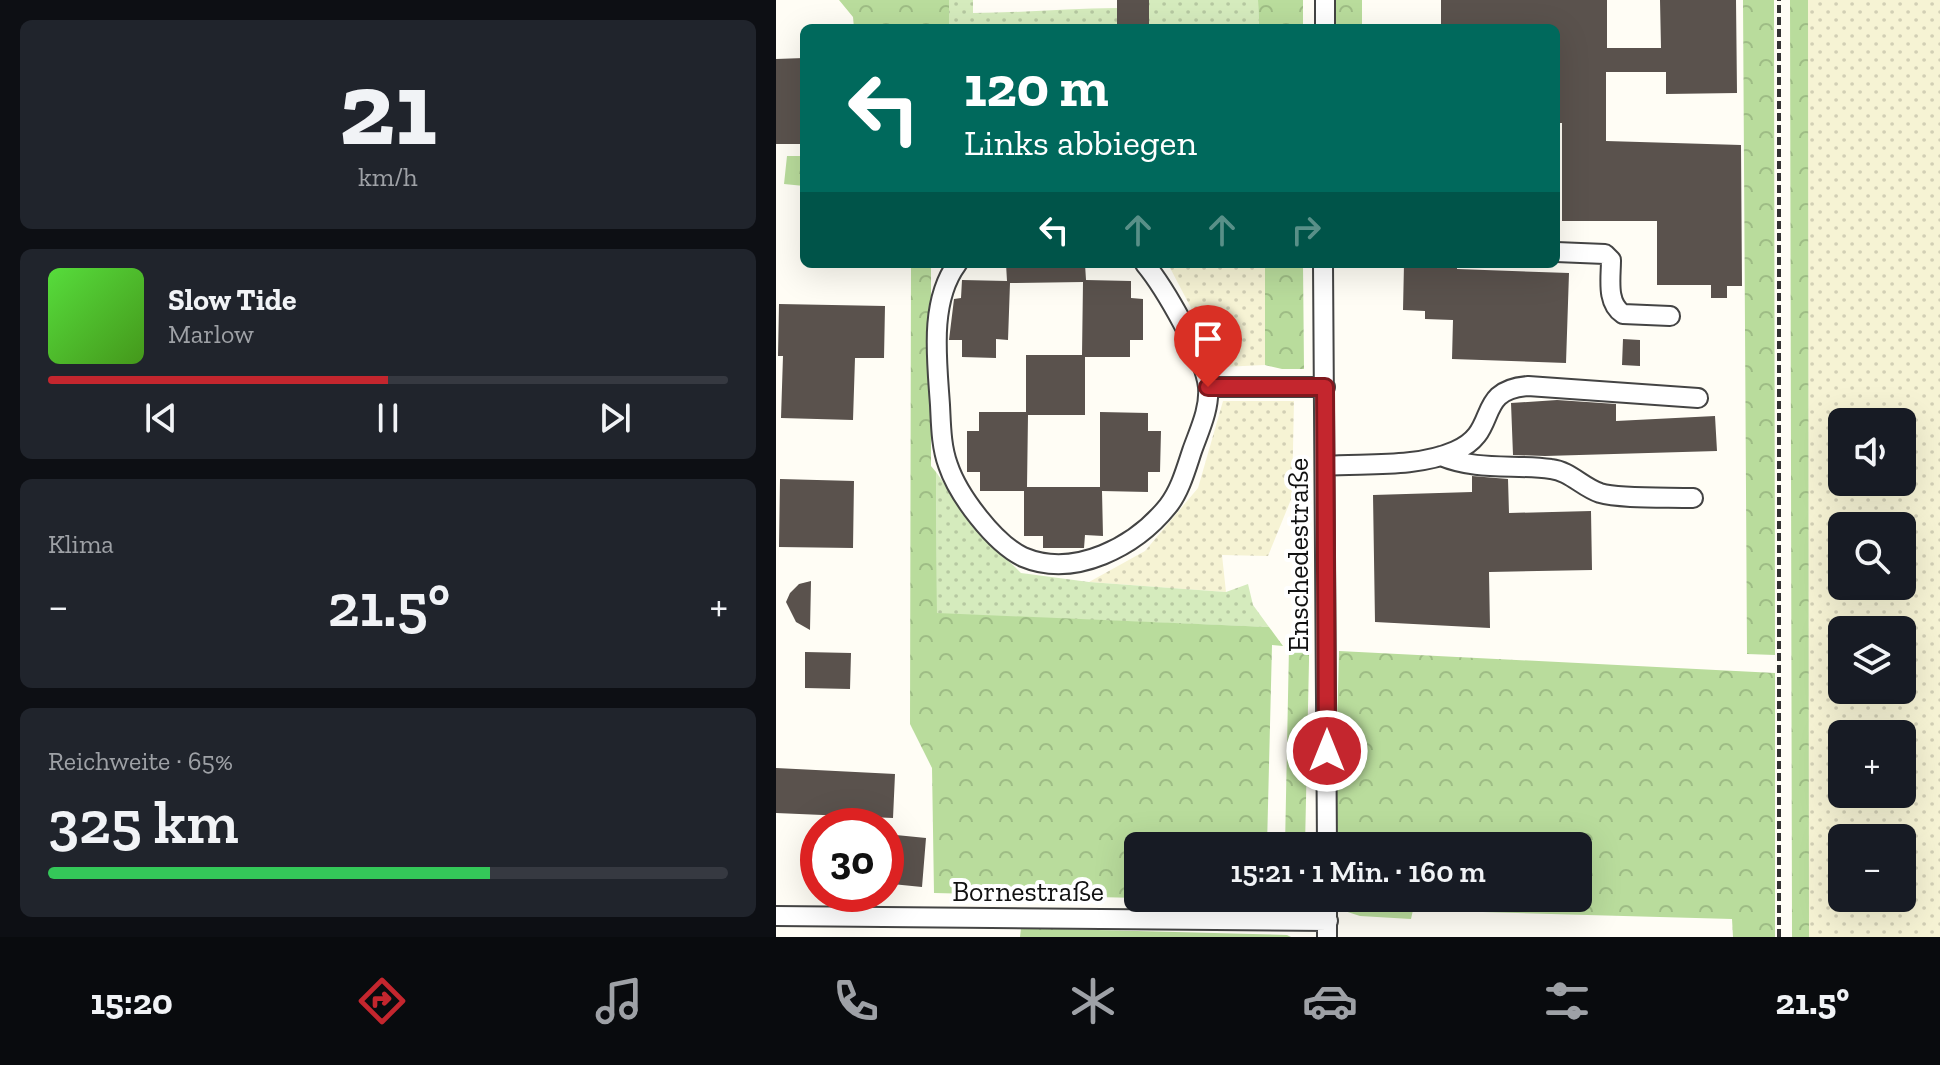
<!DOCTYPE html>
<html lang="de">
<head>
<meta charset="utf-8">
<style>
	:root { --surface:#171b24; --page:#20242c; --text:#f1f3f6; --muted:#9ea1a6; --line:#363941; --accent:#c4262e }
	body { margin:0; font-family:"Zilla Slab",serif; background:var(--page); color:var(--text); height:100vh; display:flex; flex-direction:column; font-size:30px; white-space:nowrap }
	* { box-sizing:border-box; margin:0 }
	p { font-size:26px; color:var(--muted) }
	.icon { flex:none; width:44px; height:44px; fill:none; stroke:currentColor; stroke-width:2; stroke-linecap:round; stroke-linejoin:round }
	.map { position:relative; flex:1; overflow:hidden }
	.panel { display:flex; flex-direction:column; gap:20px; padding:20px; background:#0d0f14; width:776px }
	.panel>* { flex:none }
	.top-card { position:absolute; left:24px; top:24px; width:760px; height:244px; border-radius:12px; box-shadow:0 8px 32px #0002; background:#00695c; color:#fff; overflow:hidden }
	.tools { position:absolute; left:1052px; top:408px; display:grid; gap:16px }
	.tools a { display:grid; place-items:center; width:88px; height:88px; border-radius:12px; background:var(--surface); box-shadow:0 8px 32px #0002; font-size:40px }
	.speed { position:absolute; left:24px; top:808px; display:flex; gap:16px; font-size:40px; font-weight:700; text-align:center }
	.speed>* { display:grid; place-content:center; width:104px; height:104px; border-radius:50%; background:var(--surface); box-shadow:0 8px 32px #0002; line-height:1 }
	.speed .limit { border:12px solid #d22; background:#fff; color:#111 }
	.pin { position:absolute; display:grid; place-items:center; width:68px; height:68px; color:#fff; margin:-82px -34px; border-radius:50% 50% 50% 0; rotate:-45deg; box-shadow:0 0 8px #0007 }
	.pin .icon { rotate:45deg }
	.me { position:absolute; width:88px; margin:-44px; rotate:0deg; stroke-linejoin:round; filter:drop-shadow(0 0 6px #0008) }
	.turn { display:flex; align-items:center; gap:28px; height:168px; padding:0 32px; font-size:36px }
	.turn .icon { width:104px; height:104px; stroke-width:2.5 }
	.turn b { display:block; font-size:56px; line-height:68px }
	.lanes { display:flex; align-items:center; height:76px; padding:0 32px; background:#0003; justify-content:center; gap:40px; direction:ltr }
	.lanes .off { opacity:.35 }
	.big { font-size:60px; font-weight:600; line-height:1.1 }
	.panel .card { flex:1; display:flex; flex-direction:column; justify-content:center; gap:12px; min-width:0; padding:0 28px; border-radius:12px; background:var(--page) }
	.panel .dial { align-items:center; gap:0 }
	.dial b { font-size:104px; line-height:1 }
	.song { display:flex; align-items:center; gap:24px }
	.cover { width:96px; height:96px; border-radius:12px; background:linear-gradient(135deg,hsl(110 70% 55%),hsl(100 70% 35%)) }
	.played { height:8px; border-radius:4px; background:linear-gradient(90deg,var(--accent) 50%,var(--line) 50%) }
	.keys { display:flex; justify-content:space-around; direction:ltr }
	.heat { display:flex; justify-content:space-between; align-items:center; font-size:44px; direction:ltr }
	.charge { height:12px; border-radius:6px; background:linear-gradient(90deg,#34c759 65%,var(--line) 0) }
	.trip { position:absolute; left:348px; top:832px; width:468px; height:80px; border-radius:12px; background:var(--surface); box-shadow:0 8px 32px #0002; font-weight:600; line-height:80px; text-align:center }
	.menu { display:flex; height:128px; justify-content:space-around; align-items:center; background:#090b0e; color:var(--muted) }
	.menu .icon { width:56px; height:56px }
	.menu .current { color:var(--accent) }
	.menu b { font-size:36px; color:var(--text) }
	main { display:flex; flex:1; min-height:0 }
	.map>svg:first-child { display:block }
	.farmland { fill:url(#farmland-dots); fill-rule:evenodd }
	.grass { fill:url(#grass-dots) }
	.forest { fill:url(#forest-crowns) }
	.building { fill:#5a524d }
	.lines { fill:none; stroke-linecap:round; stroke-linejoin:round }
	.minor-casing { stroke:#444; stroke-width:22 }
	.path { stroke:#333; stroke-width:4; stroke-dasharray:8 4; stroke-linecap:butt }
	.minor { stroke:#fff; stroke-width:18 }
	.route-casing { stroke:#7f191e; stroke-width:20 }
	.route { stroke:#c4262e; stroke-width:14 }
	.labels { text-anchor:middle; stroke-width:8; stroke-linejoin:round; paint-order:stroke }
	.street-label { font-size:28px; fill:#111; stroke:#fff }
</style>
</head>
<body>
<main>
<section class="panel">
<div class="card dial"><b>21</b><p>km/h</p></div>
<div class="card">
<div class="song"><i class="cover"></i><div><b>Slow Tide</b><p>Marlow</p></div></div>
<div class="played"></div>
<div class="keys"><svg class="icon" aria-label="previous" viewBox="0 0 24 24"><path d="M18 5L8 12l10 7zM5 5v14"/></svg><svg class="icon" aria-label="pause" viewBox="0 0 24 24"><path d="M8 5v14M16 5v14"/></svg><svg class="icon" aria-label="next" viewBox="0 0 24 24"><path d="M6 5l10 7-10 7zM19 5v14"/></svg></div>
</div>
<div class="card"><p>Klima</p>
<div class="heat"><a>−</a><b class="big">21.5°</b><a>+</a></div>
</div>
<div class="card"><p>Reichweite · 65%</p><b class="big">325 km</b><div class="charge"></div></div>
</section>
<div class="map">
<svg width="1164" height="937" viewBox="0 0 1164 937">
	<defs>
		<pattern id="farmland-dots" width="8" height="8" patternUnits="userSpaceOnUse" patternTransform="scale(2)"><rect width="8" height="8" fill="#f6f3d4"/><path d="M2 2h.1M6 6h.1" fill="none" stroke="#d2cfb5" stroke-width="1.8" stroke-linecap="round"/></pattern>
		<pattern id="grass-dots" width="8" height="8" patternUnits="userSpaceOnUse" patternTransform="scale(2)"><rect width="8" height="8" fill="#d5ebbd"/><path d="M2 2h.1M6 6h.1" fill="none" stroke="#b6c8a1" stroke-width="1.8" stroke-linecap="round"/></pattern>
		<pattern id="forest-crowns" width="20" height="18" patternUnits="userSpaceOnUse" patternTransform="scale(2)"><rect width="20" height="18" fill="#b9dc9c"/><path d="M2 6a3 3 0 1 1 6 0M12 15a3 3 0 1 1 6 0" fill="none" stroke="#9ebc85"/></pattern>
	</defs>
	<rect width="100%" height="100%" fill="#fffdf5"/>
	<path class="farmland" d="M1032,0H1164V937H1033ZM1066,422H1126V482H1066ZM1066,526H1126V586H1066ZM1066,630H1126V690H1066ZM1066,734H1126V794H1066ZM1066,838H1126V898H1066Z
		M392,264H489V365L446,367Z
		M447,401H518L516,497L492,556L446,555L450,592L313,582L369,551L422,488Z"/>
	<path class="grass" d="M173,0H197V13C246,13 293,8 341,8L342,26H373V0H482L483,28H173Z
		M160,472L202,531L245,573L313,582L450,592L472,584L477,605L493,627L161,614Z"/>
	<path class="forest" d="M63,0H173V28H78L77,17Z
		M482,0H527V28H483Z
		M560,0H586V28H560Z
		M967,0H998L999,655L971,654Z
		M1014,0H1032L1033,937H1016Z
		M11,156H28V186L8,184Z
		M135,264H158L155,268V466L160,472L161,613L493,627L507,646L496,645L491,846H362V898L158,893L156,768L134,724Z
		M489,264H527L528,369H506L489,365Z
		M513,647L533,651V661L529,846H509Z
		M563,651L999,673V937H957L956,919L637,910L635,919L584,916L556,907V898H802V846H558Z
		M245,928L511,935L515,937H244Z"/>
	<path class="building" d="M341,0H373V26H341Z
		M665,0H831V48H885L884,0H960L961,93L890,94V72H830V141L965,145L966,286H951V298H935V285H881V221H786V123H780V28H665Z
		M28,58V144H0V59Z
		M230,264H309L310,280L355,281V298L367,299V340H354V357H309V415H252L251,487H324V412L372,413V431H385L384,472H372V492L326,491L327,536L309,535L308,548H267V536H248V491H204V472H191V431H203V412H250V355H306L307,282L234,283L232,340L220,339V358L186,357V340H173L178,299L185,298L186,280L231,281Z
		M628,264H681V269L793,273L790,363L676,359L677,320L649,319V311L627,310Z
		M3,304L109,306L108,358H79L77,420L5,418L7,356H2Z
		M847,339L864,340V366L846,365Z
		M781,400L840,404V421L939,416L941,451L769,456L737,455L735,403Z
		M696,476L732,479L733,513L815,511L816,570L713,572L714,628L599,622L597,495L696,492Z
		M4,479L78,481L77,548L3,547Z
		M35,581L34,630L20,622L10,602L14,593L23,584Z
		M29,652L75,653L74,689L29,688Z
		M0,768L119,774L117,818L0,813Z
		M120,835L150,838L146,887L116,884Z"/>
	<g class="lines">
		<defs>
			<path id="minor" d="M549,28V0
				M780,252L829,254L835,260C835,278 830,303 847,314L894,316
				M181,264C153,302 161,360 164,405C165,424 165,446 172,465C182,495 218,543 247,557C299,579 360,546 392,506C404,491 410,469 416,451C423,431 434,409 432,387C429,357 388,287 369,264
				M547,264L551,846
				M432,387H549
				M665,456C701,471 737,464 775,469C794,471 806,487 824,493C844,499 893,497 917,498
				M549,466C590,463 640,468 679,451C725,432 697,390 752,386L922,398
				M0,916L552,921
				M551,937V898"/>
		</defs>
		<use href="#minor" class="minor-casing"/>
		<path class="path" d="M1003,937V0"/>
		<use href="#minor" class="minor"/>
	</g>
	<g class="lines">
		<defs>
			<path id="route" d="M432,387H549L551,751"/>
		</defs>
		<use href="#route" class="route-casing"/>
		<use href="#route" class="route"/>
	</g>
	<g class="labels">
		<g class="street-label">
			<text transform="translate(522 555) rotate(-90)" y="10">Enschedestraße</text>
			<text x="252" y="901">Bornestraße</text>
		</g>
	</g>
</svg>
<div class="tools">
<a><svg class="icon" aria-label="sound" viewBox="0 0 24 24"><path d="M4 9h4l5-4v14l-5-4H4zM17 9q2 3 0 6"/></svg></a>
<a><svg class="icon" aria-label="search" viewBox="0 0 24 24"><circle cx="10" cy="10" r="6"/><path d="M15 15l6 6"/></svg></a>
<a><svg class="icon" aria-label="layers" viewBox="0 0 24 24"><path d="M12 4l9 5-9 5-9-5zM3 14l9 5 9-5"/></svg></a>
<a>+</a>
<a>−</a>
</div>
<div class="speed"><div class="limit">30</div></div>
<div class="pin" style="left:432px;top:387px;background:#d93025"><svg class="icon" aria-label="arrive" viewBox="0 0 24 24"><path d="M6 21V4h12l-3 4 3 4H6"/></svg></div>
<svg class="me" style="left:551px;top:751px" viewBox="-20 -20 40 40"><circle r="17" fill="#c4262e" stroke="#fff" stroke-width="3"/><path d="M0-11L8 9 0 5-8 9z" fill="#fff"/></svg>
<div class="trip">15:21 · 1 Min. · 160 m</div>
<div class="top-card">
<div class="turn"><svg class="icon" aria-label="left" viewBox="0 0 24 24"><path d="M17 20v-9H6M10 6l-5 5 5 5"/></svg><div><b>120 m</b>Links abbiegen</div></div>
<div class="lanes"><svg class="icon" aria-label="left" viewBox="0 0 24 24"><path d="M17 20v-9H6M10 6l-5 5 5 5"/></svg><svg class="icon off" aria-label="ahead" viewBox="0 0 24 24"><path d="M12 20V5M6 11l6-6 6 6"/></svg><svg class="icon off" aria-label="ahead" viewBox="0 0 24 24"><path d="M12 20V5M6 11l6-6 6 6"/></svg><svg class="icon off" aria-label="right" viewBox="0 0 24 24"><path d="M7 20v-9h11M14 6l5 5-5 5"/></svg></div>
</div>
</div>
</main>
<nav class="menu">
<b>15:20</b>
<svg class="icon current" aria-label="directions" viewBox="0 0 24 24"><path d="M12 3l9 9-9 9-9-9zM9 14v-3h6M13 9l2 2-2 2"/></svg>
<svg class="icon" aria-label="music" viewBox="0 0 24 24"><path d="M9 18V5l10-2v13"/><circle cx="6" cy="18" r="3"/><circle cx="16" cy="16" r="3"/></svg>
<svg class="icon" aria-label="phone" viewBox="0 0 24 24"><path d="M5 4h4l2 5-3 2q2 4 5 5l2-3 5 2v4C11 20 4 13 5 4z"/></svg>
<svg class="icon" aria-label="climate" viewBox="0 0 24 24"><path d="M12 3v18M4 7l16 10M4 17L20 7"/></svg>
<svg class="icon" aria-label="car" viewBox="0 0 24 24"><path d="M5 17H2v-5l4-1 3-4h7l3 4 3 1v5h-3M9 17h6M6 11h13"/><circle cx="7" cy="17" r="2"/><circle cx="17" cy="17" r="2"/></svg>
<svg class="icon" aria-label="filters" viewBox="0 0 24 24"><path d="M4 7h16M4 17h16"/><circle cx="9" cy="7" r="2"/><circle cx="15" cy="17" r="2"/></svg>
<b>21.5°</b>
</nav>
</body>
</html>
